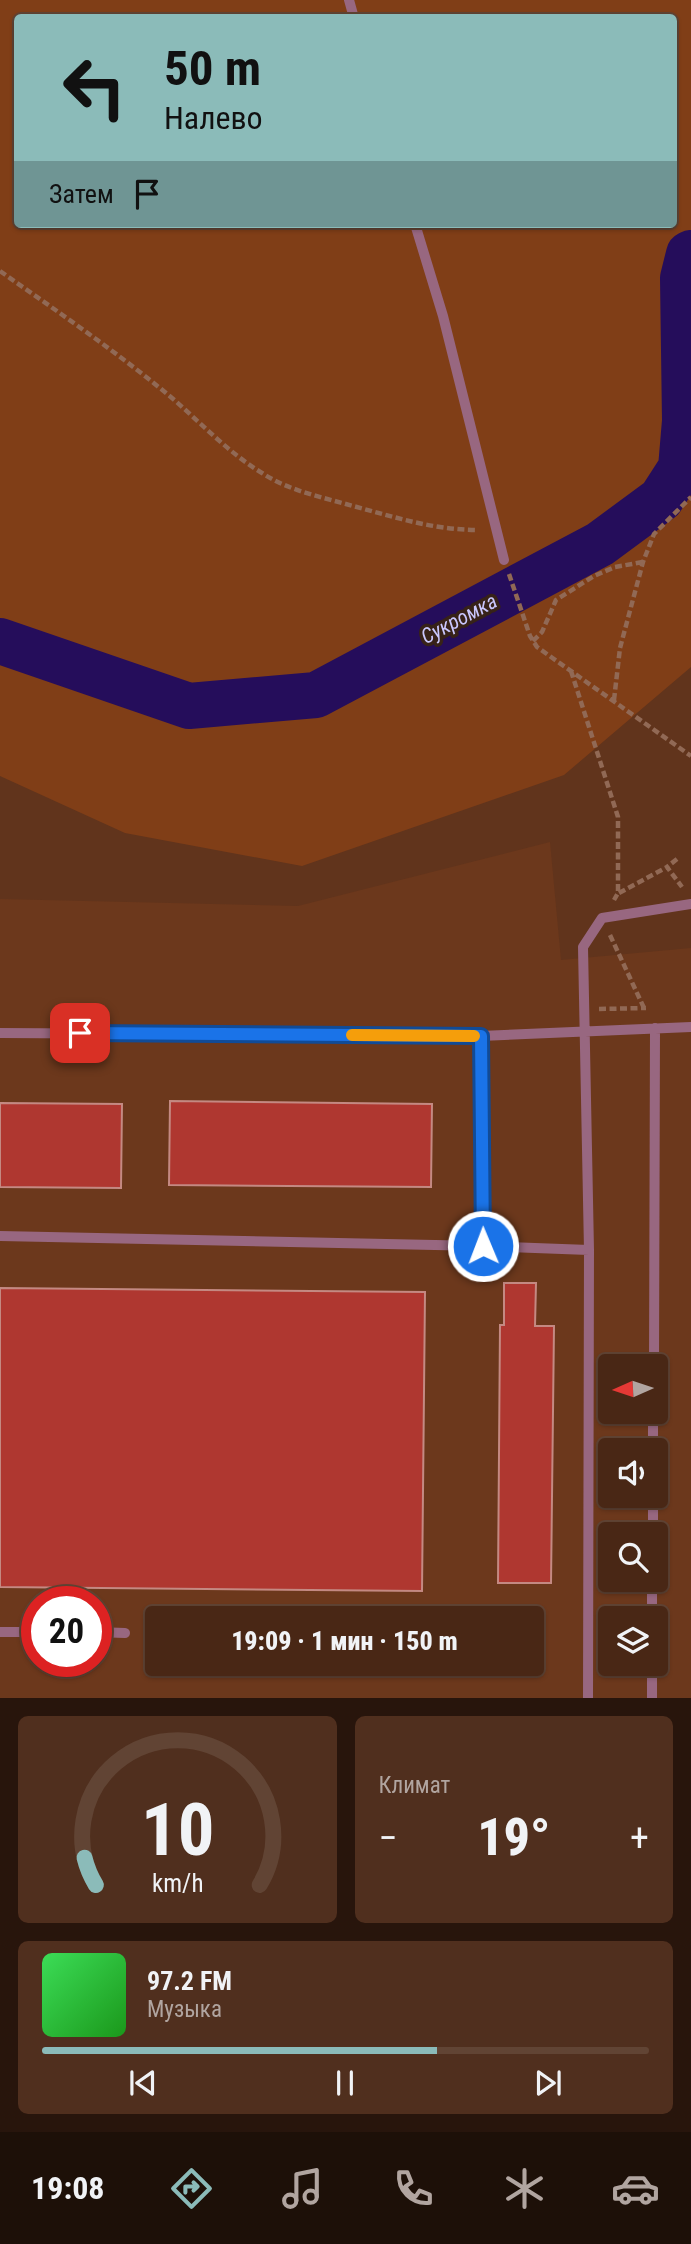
<!DOCTYPE html>
<html lang="ru">
<head>
<meta charset="utf-8">
<style>
	:root { --surface:#492715; --page:#502f1e; --text:#f1f3f6; --muted:#b1a5a0; --line:#614434; --accent:#8bbbb9 }
	body { margin:0; font-family:"Roboto Condensed",sans-serif; background:var(--page); color:var(--text); height:100vh; display:flex; flex-direction:column; font-size:26px; white-space:nowrap }
	* { box-sizing:border-box; margin:0 }
	p { font-size:23px; color:var(--muted) }
	.icon { flex:none; width:38px; height:38px; fill:none; stroke:currentColor; stroke-width:2; stroke-linecap:round; stroke-linejoin:round }
	.map { position:relative; height:1698px; overflow:hidden }
	.side { display:flex; flex-direction:column; gap:18px; padding:18px; background:#28150c; flex:1 }
	.side>* { flex:none }
	.top-card { position:absolute; left:14px; top:14px; width:663px; height:214px; border-radius:7px; box-shadow:0 2px 5px #0004,0 0 0 2px var(--line); background:#8bbbb9; color:#111; overflow:hidden }
	.needle { width:46px; rotate:267deg }
	.controls { position:absolute; left:598px; top:1354px; display:grid; gap:14px }
	.controls a { display:grid; place-items:center; width:70px; height:70px; border-radius:7px; background:var(--surface); box-shadow:0 2px 5px #0004,0 0 0 2px var(--line); font-size:35px }
	.speed { position:absolute; left:21px; top:1586px; display:flex; gap:14px; font-size:35px; font-weight:700; text-align:center }
	.speed>* { display:grid; place-content:center; width:91px; height:91px; border-radius:50%; background:var(--surface); box-shadow:0 2px 5px #0004,0 0 0 2px var(--line); line-height:1 }
	.speed .limit { border:10px solid #d22; background:#fff; color:#111 }
	.pin { position:absolute; display:grid; place-items:center; width:60px; height:60px; color:#fff; margin:-30px; border-radius:14px; box-shadow:0 4px 10px #0006 }
	.me { position:absolute; width:77px; margin:-38px; rotate:359deg; stroke-linejoin:round; filter:drop-shadow(0 0 5px #0008) }
	.turn { display:flex; align-items:center; gap:24px; height:147px; padding:0 35px; font-size:32px }
	.turn .icon { width:91px; height:91px; stroke-width:2.5 }
	.turn b { display:block; font-size:49px; line-height:60px }
	.then { display:flex; align-items:center; height:66px; padding:0 35px; background:#0003; gap:14px; font-size:26px }
	.big { font-size:52px; font-weight:800; line-height:1.1 }
	.side .tile { flex:1; display:flex; flex-direction:column; justify-content:center; gap:10px; min-width:0; padding:0 24px; border-radius:10px; background:var(--page) }
	.side .dial { align-items:center; gap:0 }
	.dial svg { height:182px; overflow:visible; fill:none; stroke:var(--line); stroke-width:7; stroke-linecap:round; text-anchor:middle }
	.dial text { fill:var(--text); stroke:none }
	.song { display:flex; align-items:center; gap:21px }
	.cover { width:84px; height:84px; border-radius:10px; background:linear-gradient(135deg,hsl(130 70% 55%),hsl(120 70% 35%)) }
	.played { height:7px; border-radius:4px; background:linear-gradient(90deg,var(--accent) 65%,var(--line) 65%) }
	.keys { display:flex; justify-content:space-around; direction:ltr }
	.heat { display:flex; justify-content:space-between; align-items:center; font-size:38px; direction:ltr }
	.side .tiles { flex:1; display:grid; gap:18px; grid-template-columns:1fr 1fr }
	.tile:last-child { grid-column:span 2 }
	.trip { position:absolute; left:145px; top:1606px; width:399px; height:70px; border-radius:7px; background:var(--surface); box-shadow:0 2px 5px #0004,0 0 0 2px var(--line); font-weight:800; line-height:70px; text-align:center }
	.dock { display:flex; height:112px; justify-content:space-around; align-items:center; background:#1d1008; color:var(--muted) }
	.dock .icon { width:49px; height:49px }
	.dock .selected { color:var(--accent) }
	.dock b { font-size:32px; color:var(--text) }
	.map>svg:first-child { display:block }
	.built { fill:#6c381c; fill-rule:evenodd }
	.green { fill:#803e17; fill-rule:evenodd }
	.lines { fill:none; stroke-linecap:round; stroke-linejoin:round }
	.river { stroke:#250d5b; stroke-width:46 }
	.building { fill:#af3730; stroke:#c48982; stroke-width:2 }
	.path { stroke:#916955; stroke-width:4.5; stroke-dasharray:7 3.5; stroke-linecap:butt }
	.lane { stroke:#986780; stroke-width:10 }
	.route-casing { stroke:#114b97; stroke-width:18 }
	.route { stroke:#1a73e8; stroke-width:12 }
	.slow { stroke:#f59e0b; stroke-width:12 }
	.labels { text-anchor:middle; stroke-width:7; stroke-linejoin:round; paint-order:stroke }
	.water-label { font-size:21px; font-style:italic; fill:#cac7fd; stroke:#372218 }
</style>
</head>
<body>
<div class="map">
<svg width="691" height="1698" viewBox="0 0 691 1698">
	<rect width="100%" height="100%" fill="#61341c"/>
	<path class="built" d="M550,842L561,960L691,948V1698H0V899L298,906ZM611,1367H656V1412H611ZM611,1451H656V1496H611ZM611,1535H656V1580H611ZM37,1601H96V1661H37ZM158,1619H532V1664H158ZM611,1619H656V1664H611Z"/>
	<path class="green" d="M0,0H691V667L564,775L302,866L125,833L0,776ZM18,18H674V224H18Z"/>
	<g class="lines">
		<path class="river" d="M0,641L189,706L316,695L600,544L661,499L681,468L685,421L683,278L689,254L691,253"/>
	</g>
	<path class="building" d="M170,1101L432,1104L431,1187L169,1185Z
		M0,1103L122,1104L121,1188L0,1187Z
		M504,1283H536L535,1326H554L551,1583H498L500,1325H504Z
		M0,1288L425,1292L422,1591L0,1587Z"/>
	<g class="lines">
		<path class="path" d="M0,271C58,312 117,352 172,398C202,424 229,453 262,473C289,491 322,497 353,506C394,517 434,530 478,530
			M509,574L530,636L537,647L691,756
			M533,641L542,632L556,600L594,576L615,567L643,562
			M571,671L618,817V893L614,900
			M614,700L620,648L643,562L654,534L691,497
			M677,859L667,867L682,887
			M619,893L667,867
			M610,935L644,1008
			M599,1009L646,1008"/>
		<path class="lane" d="M349,0L354,18
			M415,224L443,316L504,560
			M0,1033L481,1036L691,1027
			M481,1036L483,1246
			M0,1236L483,1246L589,1250
			M654,1367L655,1028
			M653,1451V1412
			M653,1535V1496
			M652,1619V1580
			M0,1632H37
			M96,1632L125,1633
			M588,1698L589,1250L583,947L602,918L691,904
			M652,1698V1664"/>
	</g>
	<g class="lines">
		<defs>
			<path id="route" d="M80,1033L481,1036L483,1246"/>
		</defs>
		<use href="#route" class="route-casing"/>
		<use href="#route" class="route"/>
		<path class="slow" d="M352,1035L474,1036"/>
	</g>
	<g class="labels">
		<g class="water-label">
			<text transform="translate(459 619) rotate(-28)" y="7">Сукромка</text>
		</g>
	</g>
</svg>
<div class="controls">
<a><svg class="needle" viewBox="-14 -14 28 28"><path d="M0-13l5 13h-10z" fill="#e53935"/><path d="M0 13l5-13h-10z" fill="#b1a5a0"/></svg></a>
<a><svg class="icon" aria-label="sound" viewBox="0 0 24 24"><path d="M4 9h4l5-4v14l-5-4H4zM17 9q2 3 0 6"/></svg></a>
<a><svg class="icon" aria-label="search" viewBox="0 0 24 24"><circle cx="10" cy="10" r="6"/><path d="M15 15l6 6"/></svg></a>
<a><svg class="icon" aria-label="layers" viewBox="0 0 24 24"><path d="M12 4l9 5-9 5-9-5zM3 14l9 5 9-5"/></svg></a>
</div>
<div class="speed"><div class="limit">20</div></div>
<div class="pin" style="left:80px;top:1033px;background:#d93025"><svg class="icon" aria-label="arrive" viewBox="0 0 24 24"><path d="M6 21V4h12l-3 4 3 4H6"/></svg></div>
<svg class="me" style="left:483px;top:1246px" viewBox="-20 -20 40 40"><circle r="17" fill="#1a73e8" stroke="#fff" stroke-width="3"/><path d="M0-11L8 9 0 5-8 9z" fill="#fff"/></svg>
<div class="trip">19:09 · 1 мин · 150 m</div>
<div class="top-card">
<div class="turn"><svg class="icon" aria-label="left" viewBox="0 0 24 24"><path d="M17 20v-9H6M10 6l-5 5 5 5"/></svg><div><b>50 m</b>Налево</div></div>
<div class="then">Затем<svg class="icon" aria-label="arrive" viewBox="0 0 24 24"><path d="M6 21V4h12l-3 4 3 4H6"/></svg></div>
</div>
</div>
<section class="side">
<div class="tiles">
<div class="tile dial"><svg viewBox="0 0 100 80">
<path d="M14 69A42 42 0 1 1 86 69"/>
<path d="M14 69A42 42 0 0 1 9 57" stroke="#8bbbb9"/>
<text x="50" y="56" font-size="32" font-weight="700">10</text>
<text x="50" y="72" font-size="11">km/h</text>
</svg></div>
<div class="tile"><p>Климат</p>
<div class="heat"><a>−</a><b class="big">19°</b><a>+</a></div>
</div>
<div class="tile">
<div class="song"><i class="cover"></i><div><b>97.2 FM</b><p>Музыка</p></div></div>
<div class="played"></div>
<div class="keys"><svg class="icon" aria-label="previous" viewBox="0 0 24 24"><path d="M18 5L8 12l10 7zM5 5v14"/></svg><svg class="icon" aria-label="pause" viewBox="0 0 24 24"><path d="M8 5v14M16 5v14"/></svg><svg class="icon" aria-label="next" viewBox="0 0 24 24"><path d="M6 5l10 7-10 7zM19 5v14"/></svg></div>
</div>
</div>
</section>
<nav class="dock">
<b>19:08</b>
<svg class="icon selected" aria-label="directions" viewBox="0 0 24 24"><path d="M12 3l9 9-9 9-9-9zM9 14v-3h6M13 9l2 2-2 2"/></svg>
<svg class="icon" aria-label="music" viewBox="0 0 24 24"><path d="M9 18V5l10-2v13"/><circle cx="6" cy="18" r="3"/><circle cx="16" cy="16" r="3"/></svg>
<svg class="icon" aria-label="phone" viewBox="0 0 24 24"><path d="M5 4h4l2 5-3 2q2 4 5 5l2-3 5 2v4C11 20 4 13 5 4z"/></svg>
<svg class="icon" aria-label="climate" viewBox="0 0 24 24"><path d="M12 3v18M4 7l16 10M4 17L20 7"/></svg>
<svg class="icon" aria-label="car" viewBox="0 0 24 24"><path d="M5 17H2v-5l4-1 3-4h7l3 4 3 1v5h-3M9 17h6M6 11h13"/><circle cx="7" cy="17" r="2"/><circle cx="17" cy="17" r="2"/></svg>
</nav>
</body>
</html>
